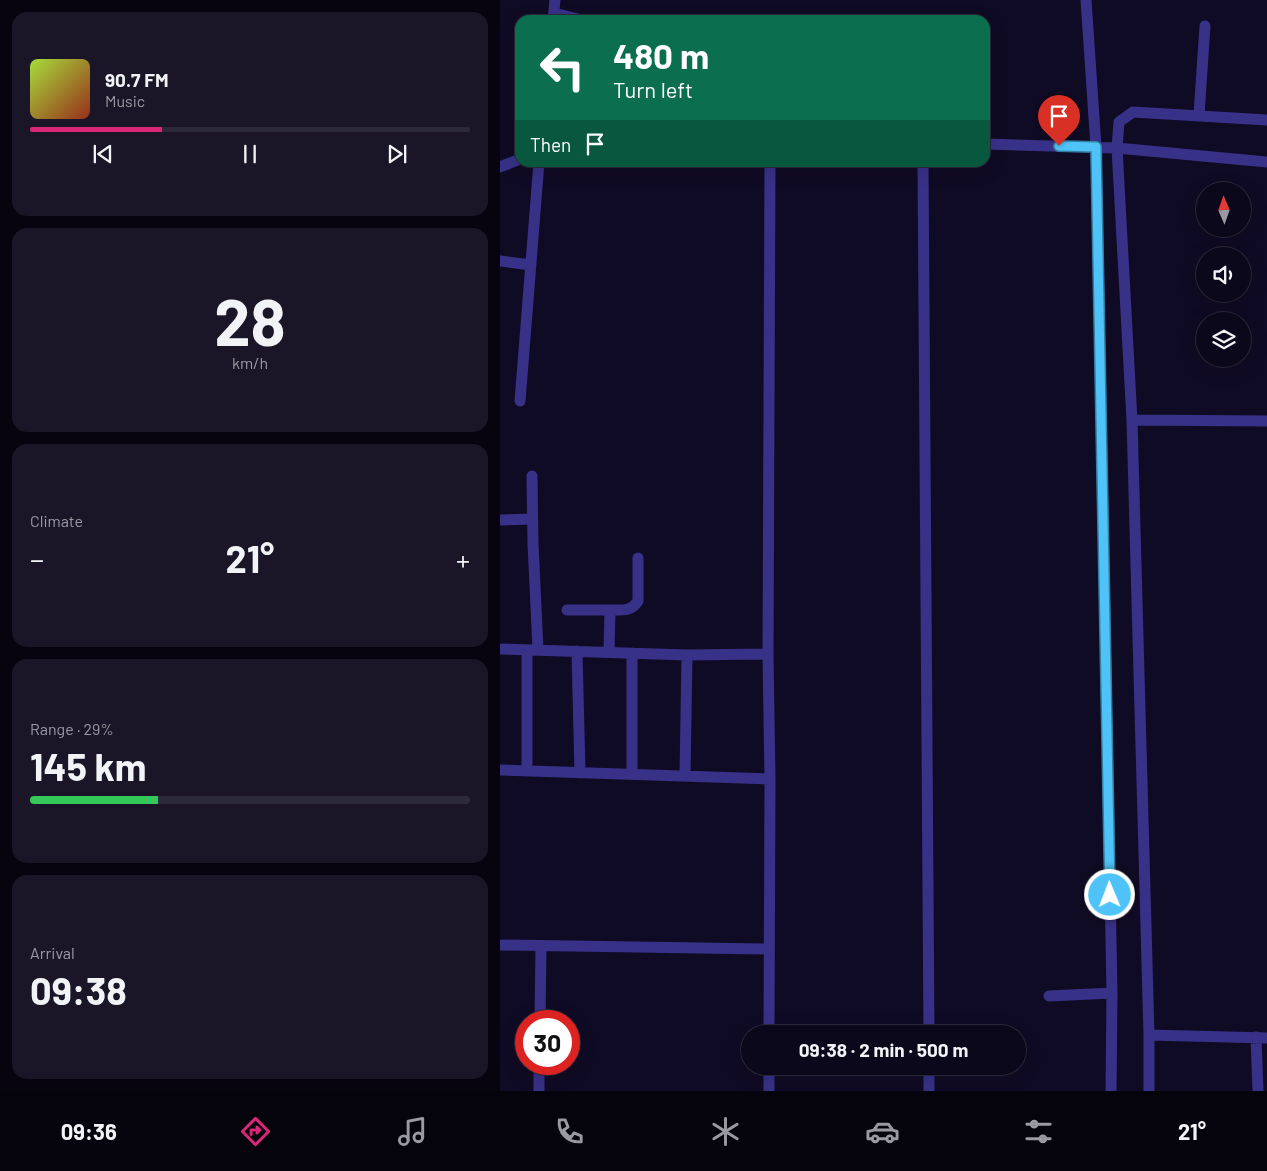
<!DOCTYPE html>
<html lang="en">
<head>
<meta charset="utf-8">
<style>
	:root { --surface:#0c081b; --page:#1a1628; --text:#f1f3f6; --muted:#9a9aa3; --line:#2c293a; --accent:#db2777 }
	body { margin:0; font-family:Barlow,sans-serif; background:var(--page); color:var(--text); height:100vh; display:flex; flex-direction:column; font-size:19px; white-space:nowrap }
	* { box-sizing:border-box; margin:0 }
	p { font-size:16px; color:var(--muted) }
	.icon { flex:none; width:28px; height:28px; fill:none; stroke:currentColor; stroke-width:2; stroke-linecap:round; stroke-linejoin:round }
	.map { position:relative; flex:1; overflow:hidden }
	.side { display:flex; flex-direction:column; gap:12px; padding:12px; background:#07040f; width:500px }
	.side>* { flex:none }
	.banner { position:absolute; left:15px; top:15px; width:475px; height:152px; border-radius:15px; box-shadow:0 5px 20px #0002,0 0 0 1px var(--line); background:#0b6e4f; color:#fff; overflow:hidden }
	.needle { width:32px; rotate:358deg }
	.tools { position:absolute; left:696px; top:182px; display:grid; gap:10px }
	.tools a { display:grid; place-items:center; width:55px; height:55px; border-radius:50%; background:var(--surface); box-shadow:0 5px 20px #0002,0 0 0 1px var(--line); font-size:25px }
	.speed { position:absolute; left:15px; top:1010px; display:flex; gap:10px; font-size:25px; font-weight:700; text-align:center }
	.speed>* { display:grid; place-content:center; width:65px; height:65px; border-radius:50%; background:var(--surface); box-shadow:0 5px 20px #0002,0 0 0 1px var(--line); line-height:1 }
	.speed .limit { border:8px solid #d22; background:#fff; color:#111 }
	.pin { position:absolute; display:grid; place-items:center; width:42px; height:42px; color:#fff; margin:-51px -21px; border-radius:50% 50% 50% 0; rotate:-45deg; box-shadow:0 0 5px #0007 }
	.pin .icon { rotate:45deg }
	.me { position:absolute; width:55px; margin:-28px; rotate:359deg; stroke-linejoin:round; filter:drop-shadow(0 0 4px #0008) }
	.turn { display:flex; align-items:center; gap:18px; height:105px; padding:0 15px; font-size:22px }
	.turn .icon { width:65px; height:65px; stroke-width:2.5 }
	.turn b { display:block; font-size:35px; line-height:42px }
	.then { display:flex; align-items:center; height:48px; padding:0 15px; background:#0003; gap:10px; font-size:19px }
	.big { font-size:38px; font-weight:700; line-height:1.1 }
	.side .tile { flex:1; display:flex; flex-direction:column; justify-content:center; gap:8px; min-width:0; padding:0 18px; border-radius:15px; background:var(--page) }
	.side .dial { align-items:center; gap:0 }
	.dial b { font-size:65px; line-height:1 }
	.song { display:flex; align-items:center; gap:15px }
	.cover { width:60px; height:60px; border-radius:8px; background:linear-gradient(135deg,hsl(80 70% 55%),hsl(10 70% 35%)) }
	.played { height:5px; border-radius:2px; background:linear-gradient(90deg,var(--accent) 30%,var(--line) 30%) }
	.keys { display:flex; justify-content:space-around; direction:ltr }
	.heat { display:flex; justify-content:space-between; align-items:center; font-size:28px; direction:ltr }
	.charge { height:8px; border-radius:4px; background:linear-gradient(90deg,#34c759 29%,var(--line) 0) }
	.trip { position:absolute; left:241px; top:1025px; width:285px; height:50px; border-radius:25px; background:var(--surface); box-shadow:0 5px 20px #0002,0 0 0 1px var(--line); font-weight:700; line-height:50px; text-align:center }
	.dock { display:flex; height:80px; justify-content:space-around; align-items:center; background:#05030b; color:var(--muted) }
	.dock .icon { width:35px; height:35px }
	.dock .selected { color:var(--accent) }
	.dock b { font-size:22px; color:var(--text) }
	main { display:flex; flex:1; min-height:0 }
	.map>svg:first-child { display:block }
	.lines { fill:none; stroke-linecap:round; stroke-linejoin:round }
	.minor { stroke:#383188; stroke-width:11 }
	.route-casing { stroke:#337fa1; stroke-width:12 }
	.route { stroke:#4fc3f7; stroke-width:9 }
</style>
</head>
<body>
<main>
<section class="side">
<div class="tile">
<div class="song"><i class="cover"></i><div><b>90.7 FM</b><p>Music</p></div></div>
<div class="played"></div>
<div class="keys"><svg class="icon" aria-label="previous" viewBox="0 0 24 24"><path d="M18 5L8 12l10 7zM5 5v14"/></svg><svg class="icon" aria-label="pause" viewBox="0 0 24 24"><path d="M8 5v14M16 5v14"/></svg><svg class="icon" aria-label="next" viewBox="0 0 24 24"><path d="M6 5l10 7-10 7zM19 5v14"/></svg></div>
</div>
<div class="tile dial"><b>28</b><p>km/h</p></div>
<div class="tile"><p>Climate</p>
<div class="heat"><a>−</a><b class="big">21°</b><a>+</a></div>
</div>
<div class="tile"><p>Range · 29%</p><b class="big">145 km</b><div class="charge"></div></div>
<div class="tile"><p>Arrival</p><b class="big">09:38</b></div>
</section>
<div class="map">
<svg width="767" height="1091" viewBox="0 0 767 1091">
	<rect width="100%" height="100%" fill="#100b24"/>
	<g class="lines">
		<path class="minor" d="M586,0L596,147L612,993L611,1091
			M54,13L82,20
			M53,20L55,0
			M699,115L705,26
			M485,144L617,148L767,162
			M423,162L429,1034
			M0,167L20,159
			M0,261L31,265
			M20,401L39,162
			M632,420L767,421
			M32,476L33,544L38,649
			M0,520L32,519
			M67,610H110
			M0,649L187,655L268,654
			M77,651L80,773
			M109,652L110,610C121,610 131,612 138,601V558
			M0,770L270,779
			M27,771V650
			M132,774V653
			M185,776L187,655
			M0,945L269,949
			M549,996L612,993
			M40,1021L41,946
			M269,1034L270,779L268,654L270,162
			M649,1035L767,1038
			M756,1037L758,1091
			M269,1066V1091
			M429,1066V1091
			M39,1091V1064
			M649,1091V1035L632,420L617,148L619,122L633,112L767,120"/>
	</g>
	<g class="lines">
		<defs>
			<path id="route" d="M559,146L596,147L610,895"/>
		</defs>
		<use href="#route" class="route-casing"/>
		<use href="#route" class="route"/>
	</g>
</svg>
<div class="tools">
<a><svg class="needle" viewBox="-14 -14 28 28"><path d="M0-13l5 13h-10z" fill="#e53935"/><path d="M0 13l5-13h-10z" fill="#9a9aa3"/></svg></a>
<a><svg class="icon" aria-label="sound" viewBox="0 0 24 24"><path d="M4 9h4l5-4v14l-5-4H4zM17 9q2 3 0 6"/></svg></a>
<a><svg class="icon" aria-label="layers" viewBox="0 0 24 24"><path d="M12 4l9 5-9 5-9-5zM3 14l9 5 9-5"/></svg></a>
</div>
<div class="speed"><div class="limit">30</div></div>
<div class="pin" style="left:559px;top:146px;background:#d93025"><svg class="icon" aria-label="arrive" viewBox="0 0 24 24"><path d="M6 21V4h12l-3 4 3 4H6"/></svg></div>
<svg class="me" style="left:610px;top:895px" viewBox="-20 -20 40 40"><circle r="17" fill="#4fc3f7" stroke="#fff" stroke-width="3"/><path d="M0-11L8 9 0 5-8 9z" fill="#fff"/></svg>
<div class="trip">09:38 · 2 min · 500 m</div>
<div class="banner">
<div class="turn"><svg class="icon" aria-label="left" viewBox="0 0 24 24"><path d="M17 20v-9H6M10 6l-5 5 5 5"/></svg><div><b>480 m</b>Turn left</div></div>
<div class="then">Then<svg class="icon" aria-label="arrive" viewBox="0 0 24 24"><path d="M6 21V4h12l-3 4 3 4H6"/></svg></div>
</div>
</div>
</main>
<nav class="dock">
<b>09:36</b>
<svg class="icon selected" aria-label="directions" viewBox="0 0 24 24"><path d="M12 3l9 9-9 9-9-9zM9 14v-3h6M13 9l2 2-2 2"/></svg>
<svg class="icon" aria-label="music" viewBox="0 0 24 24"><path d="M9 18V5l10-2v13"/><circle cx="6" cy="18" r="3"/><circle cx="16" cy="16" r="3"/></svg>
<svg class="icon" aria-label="phone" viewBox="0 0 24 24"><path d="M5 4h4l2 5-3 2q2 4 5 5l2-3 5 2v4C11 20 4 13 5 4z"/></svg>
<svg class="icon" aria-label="climate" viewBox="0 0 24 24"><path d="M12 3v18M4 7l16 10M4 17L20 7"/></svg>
<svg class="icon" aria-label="car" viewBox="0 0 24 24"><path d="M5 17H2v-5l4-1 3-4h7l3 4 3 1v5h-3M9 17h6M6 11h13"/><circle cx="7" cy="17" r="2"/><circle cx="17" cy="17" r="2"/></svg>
<svg class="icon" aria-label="filters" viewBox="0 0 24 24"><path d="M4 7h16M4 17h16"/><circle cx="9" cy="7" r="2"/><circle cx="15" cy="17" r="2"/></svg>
<b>21°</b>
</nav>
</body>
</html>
